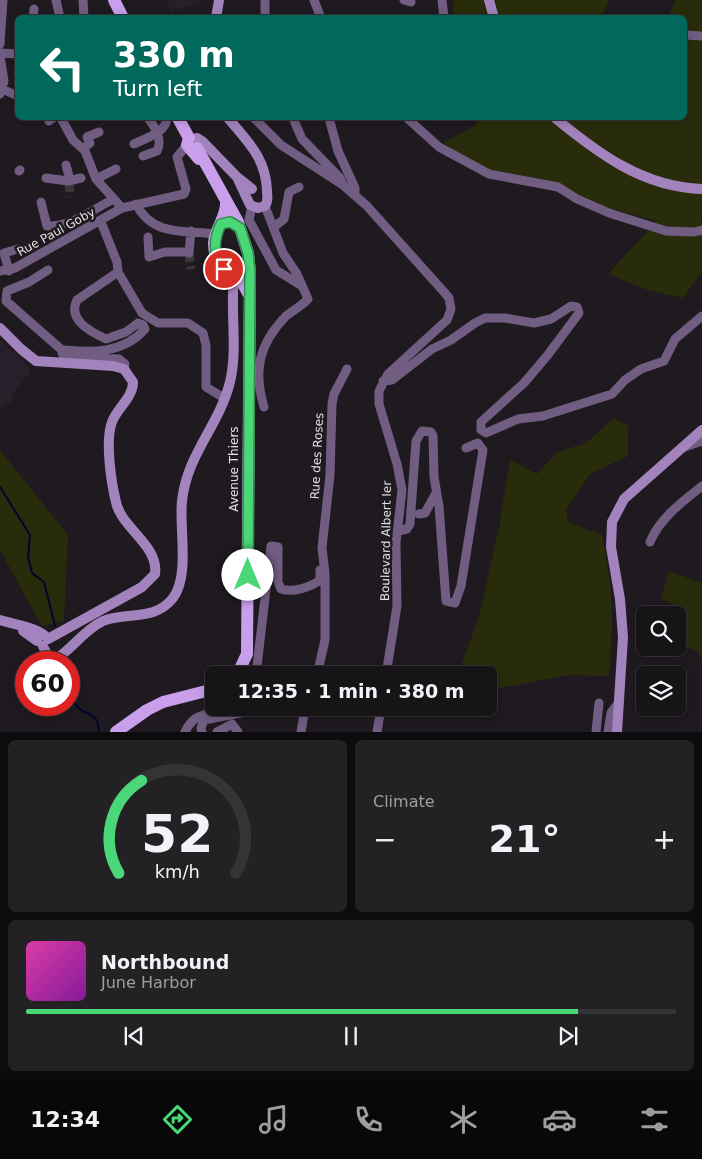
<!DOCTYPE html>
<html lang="en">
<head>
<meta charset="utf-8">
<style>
	:root { --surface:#161417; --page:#232124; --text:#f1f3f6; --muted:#9e9ea1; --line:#353336; --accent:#49d778 }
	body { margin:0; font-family:"DejaVu Sans",sans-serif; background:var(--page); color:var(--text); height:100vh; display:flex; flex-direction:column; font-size:19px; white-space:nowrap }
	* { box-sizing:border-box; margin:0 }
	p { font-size:16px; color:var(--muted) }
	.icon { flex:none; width:28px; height:28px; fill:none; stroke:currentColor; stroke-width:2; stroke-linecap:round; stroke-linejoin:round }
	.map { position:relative; height:732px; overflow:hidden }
	.side { display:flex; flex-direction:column; gap:8px; padding:8px; background:#0c0b0d; flex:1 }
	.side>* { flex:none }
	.guide { position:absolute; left:15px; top:15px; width:672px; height:105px; border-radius:8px; box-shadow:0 2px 12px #0003,0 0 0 1px var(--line); background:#00695c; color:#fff; overflow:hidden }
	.buttons { position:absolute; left:636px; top:606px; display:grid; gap:10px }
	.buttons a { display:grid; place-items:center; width:50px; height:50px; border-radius:8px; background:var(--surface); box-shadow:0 2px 12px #0003,0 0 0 1px var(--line); font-size:25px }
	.speed { position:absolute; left:15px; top:651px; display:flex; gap:10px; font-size:25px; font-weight:700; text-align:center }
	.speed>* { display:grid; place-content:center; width:65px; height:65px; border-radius:50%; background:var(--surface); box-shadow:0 2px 12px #0003,0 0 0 1px var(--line); line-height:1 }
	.speed .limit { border:8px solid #d22; background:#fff; color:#111 }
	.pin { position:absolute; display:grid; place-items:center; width:42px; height:42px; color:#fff; margin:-21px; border:2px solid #fff; border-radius:50%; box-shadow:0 1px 5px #0007 }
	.me { position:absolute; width:55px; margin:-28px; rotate:0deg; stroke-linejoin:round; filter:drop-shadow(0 0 4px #0008) }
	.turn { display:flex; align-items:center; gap:18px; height:105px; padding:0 15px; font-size:22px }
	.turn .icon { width:65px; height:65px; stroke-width:2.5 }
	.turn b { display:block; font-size:35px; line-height:42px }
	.big { font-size:38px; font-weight:700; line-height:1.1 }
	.side .tile { flex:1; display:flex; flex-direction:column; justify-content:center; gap:8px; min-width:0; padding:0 18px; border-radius:8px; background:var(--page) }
	.side .dial { align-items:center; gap:0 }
	.dial svg { height:130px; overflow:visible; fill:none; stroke:var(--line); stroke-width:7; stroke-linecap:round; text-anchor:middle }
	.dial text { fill:var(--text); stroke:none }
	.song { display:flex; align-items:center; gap:15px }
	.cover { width:60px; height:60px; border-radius:8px; background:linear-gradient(135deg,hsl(320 70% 55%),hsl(290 70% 35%)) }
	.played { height:5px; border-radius:2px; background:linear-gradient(90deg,var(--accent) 85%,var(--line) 85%) }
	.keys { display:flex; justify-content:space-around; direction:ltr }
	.heat { display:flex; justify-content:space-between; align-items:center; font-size:28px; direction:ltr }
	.side .tiles { flex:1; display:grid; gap:8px; grid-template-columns:1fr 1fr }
	.tile:last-child { grid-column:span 2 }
	.trip { position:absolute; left:205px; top:666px; width:292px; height:50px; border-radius:8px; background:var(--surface); box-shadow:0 2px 12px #0003,0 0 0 1px var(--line); font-weight:700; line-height:50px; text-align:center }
	.dock { display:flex; height:80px; justify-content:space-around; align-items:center; background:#090809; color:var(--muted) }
	.dock .icon { width:35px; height:35px }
	.dock .selected { color:var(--accent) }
	.dock b { font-size:22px; color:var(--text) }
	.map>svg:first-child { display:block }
	.built { fill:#27202a }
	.green { fill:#292c0a }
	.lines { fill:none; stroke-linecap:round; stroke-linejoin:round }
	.stream { stroke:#00062a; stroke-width:2 }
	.street-tunnel { stroke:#3b383c; stroke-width:9; stroke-dasharray:9 4.5; stroke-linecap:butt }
	.street { stroke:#715d82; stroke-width:9 }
	.secondary { stroke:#a383bd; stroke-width:10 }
	.primary { stroke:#c99fec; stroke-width:12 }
	.route-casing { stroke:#2f8c4e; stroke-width:12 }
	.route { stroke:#49d778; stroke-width:9 }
	.labels { text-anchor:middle; stroke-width:5; stroke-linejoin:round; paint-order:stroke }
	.street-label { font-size:12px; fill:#e2e0e3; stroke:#1e1a1f }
</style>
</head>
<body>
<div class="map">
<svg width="702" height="732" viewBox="0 0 702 732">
	<rect width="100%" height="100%" fill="#1e1a1f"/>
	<path class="built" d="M167,0H203L171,12Z
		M0,340L31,368L28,372L30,373L11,395L15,398L8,405L4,404L0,409Z"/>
	<path class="green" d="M453,0H608L602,18L454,17Z
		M676,0H702V218L700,219L702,223V272L683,298L648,290L608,274L657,221L597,205L557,183L503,174L473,166L444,143L477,124L476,118H685V18L668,17Z
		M614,418L628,426V456L590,474L566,510L568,522L602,535C613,588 614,622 609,676L569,675L489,690V675H458L479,616L499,527L510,460L537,474L557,452L586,443Z
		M0,450L68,535L64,620L42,626L0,550Z
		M669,571L702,583V664L699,652L678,644V616L681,607L661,599Z"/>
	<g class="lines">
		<path class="stream" d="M0,487L30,535L28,557L32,573L44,582L55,626
			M69,666L72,674L69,682
			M69,696C73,701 78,709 83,711C95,717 98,717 99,732"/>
		<path class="street-tunnel" d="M69,183L70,197
			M189,253L191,269"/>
		<path class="street" d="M56,0L60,18
			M83,0L84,18
			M314,0L321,18
			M404,0L411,2
			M442,0L444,18
			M33,18L34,9
			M265,18V0
			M685,35L702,36
			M0,44L3,0
			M0,53L18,54
			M0,56L4,81L0,94
			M2,89L18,96
			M61,118L73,140L85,151L96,179L122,208
			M254,118L281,145L343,185L367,206L444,292L449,298L451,309L447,320L388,374L379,391V404L397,464L402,490L396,543L397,606L386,675
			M293,118L302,139L340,178L343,185
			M329,118L338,151L355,188V194
			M407,118L439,147L489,174L558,187L577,199L609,213L666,231L694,232L702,230
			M49,121L53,118
			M134,144C146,138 166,133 167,118
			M83,149L90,143L87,137L99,132
			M143,156L157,151C163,139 155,127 148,118
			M66,165L70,180
			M19,171L20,170
			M46,178L68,181L81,178
			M96,179L116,169
			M41,202L47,226C71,227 93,209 114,199
			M136,204C153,237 184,230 216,234
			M252,206L249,220L276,270L302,286
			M101,222L117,262L118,272L142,313L158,323H188L203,333L206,345V387L224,398
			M274,227L284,219L289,192L299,187
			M148,237L149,257L165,252H189
			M189,253L191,231
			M48,270L29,282L7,291L6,301L63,351
			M0,271L15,268L122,208L184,194L186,189L177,157L187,145
			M9,271L4,253L18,249
			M118,272L77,300C67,320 91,332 106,339L126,332L138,323L143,325L145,329C124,353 93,353 65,350L62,353L64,357L119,359L125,364L124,369
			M383,381L392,380L432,349L451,340L475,323L485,318H505L534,323L551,319L571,306L577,307L579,313L547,356L524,383L481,422V430L486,433L518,419L543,416L612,394L625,380L641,369L664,361L675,339L702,316
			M264,407C253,370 259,344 286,316C293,310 302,306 308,299L297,274L283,253L265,206
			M682,448L702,441
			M419,514L425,513L436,493
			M398,531L407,529L410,524L416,441L422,431L431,432L433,436L434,477L439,506L446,601L455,603L461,586L483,450L478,443L466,448
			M650,542C660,518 682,502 702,486
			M256,675L271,546L278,547V582L281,589C293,593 311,587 320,580V570
			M317,675L325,640V573L322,548L330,475L332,404L334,394L347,369
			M185,732C191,719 198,716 210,713
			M202,732L201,728L204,720L245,712L253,708
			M217,732L232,724L238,732
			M301,732L305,708
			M377,732L381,708
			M596,732L599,703
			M608,732L611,713L619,702"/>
		<path class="secondary" d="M489,0L494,18
			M216,18L219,0
			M228,118C248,142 266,158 267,191C267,197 269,200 265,206L258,208L250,205L237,177
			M555,118C599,154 643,187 702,189
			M197,138L203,142L237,177L252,189
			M0,328L21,349L36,361L113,366L124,369L133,382C133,398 117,408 112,422C105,440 111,482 116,502C121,528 159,545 155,574L142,587L48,639
			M0,620C14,625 39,627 48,639
			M23,631L37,641
			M43,646L48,657L56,659C73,648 84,630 103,621C127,611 154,622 173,598C190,575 179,529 182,501C187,454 219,426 230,382C238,349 230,311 234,277
			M617,732L623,637L620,599L611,547L612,522L624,499L702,430"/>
		<path class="primary" d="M114,0L123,18
			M178,118L189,138
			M189,138L187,145L199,159
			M197,148L238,222L248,253L250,272L247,654L237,675
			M226,202C227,217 215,228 214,243C214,271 240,272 248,293
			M116,732L147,710L163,702L214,689"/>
	</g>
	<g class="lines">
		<defs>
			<path id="route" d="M224,269C213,254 213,240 221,224L230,222L240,228L248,253L250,272L248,575"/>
		</defs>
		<use href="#route" class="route-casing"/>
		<use href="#route" class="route"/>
	</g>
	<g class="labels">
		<g class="street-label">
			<text transform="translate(56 232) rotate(-29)" y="4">Rue Paul Goby</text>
			<text transform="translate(317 456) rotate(-87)" y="4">Rue des Roses</text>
			<text transform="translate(234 469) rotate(-90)" y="4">Avenue Thiers</text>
			<text transform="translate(386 541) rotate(-89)" y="4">Boulevard Albert Ier</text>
		</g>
	</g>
</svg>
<div class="buttons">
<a><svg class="icon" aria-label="search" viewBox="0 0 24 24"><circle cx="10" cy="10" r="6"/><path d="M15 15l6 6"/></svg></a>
<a><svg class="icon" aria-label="layers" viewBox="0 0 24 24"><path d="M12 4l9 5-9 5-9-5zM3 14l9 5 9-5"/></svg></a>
</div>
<div class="speed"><div class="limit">60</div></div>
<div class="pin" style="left:224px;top:269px;background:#d93025"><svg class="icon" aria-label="arrive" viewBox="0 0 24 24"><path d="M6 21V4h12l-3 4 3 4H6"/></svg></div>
<svg class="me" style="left:248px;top:575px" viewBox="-20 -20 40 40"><circle r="19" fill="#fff"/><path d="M0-13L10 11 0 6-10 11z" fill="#49d778"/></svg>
<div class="trip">12:35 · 1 min · 380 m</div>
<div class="guide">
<div class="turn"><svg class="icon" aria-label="left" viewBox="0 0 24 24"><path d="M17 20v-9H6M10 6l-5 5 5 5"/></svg><div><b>330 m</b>Turn left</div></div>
</div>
</div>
<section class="side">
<div class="tiles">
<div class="tile dial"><svg viewBox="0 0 100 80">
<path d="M14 69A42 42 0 1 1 86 69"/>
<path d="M14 69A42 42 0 0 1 28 12" stroke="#49d778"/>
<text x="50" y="56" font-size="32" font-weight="700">52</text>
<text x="50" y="72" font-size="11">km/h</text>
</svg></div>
<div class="tile"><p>Climate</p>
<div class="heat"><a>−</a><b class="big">21°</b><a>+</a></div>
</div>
<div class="tile">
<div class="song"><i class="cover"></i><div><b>Northbound</b><p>June Harbor</p></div></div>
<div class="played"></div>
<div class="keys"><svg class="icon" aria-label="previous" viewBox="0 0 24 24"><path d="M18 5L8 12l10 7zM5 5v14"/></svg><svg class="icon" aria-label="pause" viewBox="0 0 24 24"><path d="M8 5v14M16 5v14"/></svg><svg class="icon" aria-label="next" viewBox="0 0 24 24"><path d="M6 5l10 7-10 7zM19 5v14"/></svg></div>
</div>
</div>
</section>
<nav class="dock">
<b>12:34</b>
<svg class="icon selected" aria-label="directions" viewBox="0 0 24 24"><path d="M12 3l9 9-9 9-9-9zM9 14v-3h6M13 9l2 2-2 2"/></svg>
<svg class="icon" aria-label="music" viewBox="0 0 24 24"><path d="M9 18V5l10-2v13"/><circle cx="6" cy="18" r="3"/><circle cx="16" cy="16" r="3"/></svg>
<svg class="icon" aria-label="phone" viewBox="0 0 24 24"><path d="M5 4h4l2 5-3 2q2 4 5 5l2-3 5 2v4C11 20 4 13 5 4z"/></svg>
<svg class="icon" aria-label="climate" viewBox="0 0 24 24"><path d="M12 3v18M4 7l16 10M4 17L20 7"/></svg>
<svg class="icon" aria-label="car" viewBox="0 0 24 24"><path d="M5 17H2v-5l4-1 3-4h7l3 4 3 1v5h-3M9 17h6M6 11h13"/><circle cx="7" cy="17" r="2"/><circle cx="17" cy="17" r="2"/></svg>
<svg class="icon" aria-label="filters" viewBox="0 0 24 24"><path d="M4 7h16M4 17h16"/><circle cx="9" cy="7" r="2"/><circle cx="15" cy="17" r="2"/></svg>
</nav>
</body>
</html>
